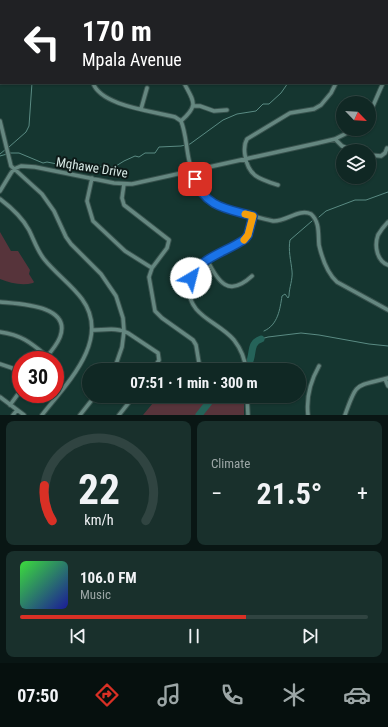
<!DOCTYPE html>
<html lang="en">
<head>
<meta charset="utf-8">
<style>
	:root { --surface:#102824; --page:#19302c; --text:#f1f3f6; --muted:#9ca6a6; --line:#304441; --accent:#d93025 }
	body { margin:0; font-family:"Roboto Condensed",sans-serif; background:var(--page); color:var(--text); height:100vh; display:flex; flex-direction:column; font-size:15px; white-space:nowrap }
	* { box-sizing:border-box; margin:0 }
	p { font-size:13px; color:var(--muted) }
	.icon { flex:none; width:22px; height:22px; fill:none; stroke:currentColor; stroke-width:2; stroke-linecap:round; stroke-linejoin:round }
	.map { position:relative; height:415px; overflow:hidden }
	.details { display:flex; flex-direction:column; gap:6px; padding:6px; background:#091614; flex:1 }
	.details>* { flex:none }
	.guide { position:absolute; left:0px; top:0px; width:388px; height:84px; box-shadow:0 1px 3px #0004,0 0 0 1px var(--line); background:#202124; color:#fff; overflow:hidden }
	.needle { width:26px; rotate:115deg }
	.fabs { position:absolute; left:336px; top:96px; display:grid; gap:8px }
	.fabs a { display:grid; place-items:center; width:40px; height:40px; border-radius:50%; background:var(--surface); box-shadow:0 1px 3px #0004,0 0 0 1px var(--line); font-size:20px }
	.speed { position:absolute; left:12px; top:351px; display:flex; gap:8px; font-size:20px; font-weight:700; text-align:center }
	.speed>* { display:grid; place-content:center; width:52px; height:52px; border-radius:50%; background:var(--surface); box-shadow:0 1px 3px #0004,0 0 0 1px var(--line); line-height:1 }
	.speed .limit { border:6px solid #d22; background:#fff; color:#111 }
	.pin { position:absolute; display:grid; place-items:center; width:34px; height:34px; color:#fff; margin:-17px; border-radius:8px; box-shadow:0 2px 6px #0006 }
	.me { position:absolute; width:44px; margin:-22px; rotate:37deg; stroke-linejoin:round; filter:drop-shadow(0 0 3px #0008) }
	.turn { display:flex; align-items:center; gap:14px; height:84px; padding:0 16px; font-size:18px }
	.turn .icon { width:52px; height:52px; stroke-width:2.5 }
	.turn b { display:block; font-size:28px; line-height:34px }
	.big { font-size:30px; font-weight:700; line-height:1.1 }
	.details .widget { flex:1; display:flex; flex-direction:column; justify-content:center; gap:6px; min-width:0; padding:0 14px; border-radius:8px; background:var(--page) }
	.details .dial { align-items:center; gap:0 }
	.dial svg { height:104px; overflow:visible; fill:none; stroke:var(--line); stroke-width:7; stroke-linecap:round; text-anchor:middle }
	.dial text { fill:var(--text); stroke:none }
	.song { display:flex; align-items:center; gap:12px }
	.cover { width:48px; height:48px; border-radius:6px; background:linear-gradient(135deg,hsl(120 70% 55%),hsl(240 70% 35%)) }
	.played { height:4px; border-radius:2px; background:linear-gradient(90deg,var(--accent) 65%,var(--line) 65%) }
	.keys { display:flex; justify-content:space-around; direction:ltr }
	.heat { display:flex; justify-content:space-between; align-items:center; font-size:22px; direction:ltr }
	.details .tiles { flex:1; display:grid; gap:6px; grid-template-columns:1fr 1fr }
	.widget:last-child { grid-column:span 2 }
	.trip { position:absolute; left:82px; top:363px; width:224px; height:40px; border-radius:20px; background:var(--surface); box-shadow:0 1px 3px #0004,0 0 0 1px var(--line); font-weight:700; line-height:40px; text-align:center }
	.dock { display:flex; height:64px; justify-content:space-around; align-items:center; background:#06100e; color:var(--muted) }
	.dock .icon { width:28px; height:28px }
	.dock .on { color:var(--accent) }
	.dock b { font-size:18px; color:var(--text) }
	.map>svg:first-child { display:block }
	.green { fill:#57343b }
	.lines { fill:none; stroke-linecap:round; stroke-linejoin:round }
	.stream { stroke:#5a8b83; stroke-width:1 }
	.river { stroke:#256359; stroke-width:7 }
	.street-casing { stroke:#38524d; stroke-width:5.5 }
	.street { stroke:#658780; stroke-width:3.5 }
	.route-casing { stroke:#114b97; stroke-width:10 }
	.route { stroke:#1a73e8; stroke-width:7 }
	.slow { stroke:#f59e0b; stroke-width:7 }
	.labels { text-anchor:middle; stroke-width:4; stroke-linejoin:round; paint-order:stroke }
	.street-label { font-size:13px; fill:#d7e9e5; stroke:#0d1a18 }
</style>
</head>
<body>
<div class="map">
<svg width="388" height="415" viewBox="0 0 388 415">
	<rect width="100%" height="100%" fill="#153630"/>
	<path class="green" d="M0,232L11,251H18L30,270L29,274L34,282L33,283C22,286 10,283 0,279Z
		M168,396H244V415H143L153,403L164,400Z"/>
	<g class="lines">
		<path class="stream" d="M64,0L65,1
			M72,1L74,0
			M9,147L26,132L29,126L32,83
			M10,153H19L43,163L47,162L67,166L109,167L116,166L124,161L135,156L139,157L145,153H155L159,147L181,146L190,144L223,120L237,114L256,111L263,104H269L281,93L288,83
			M0,154L6,149
			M0,156L7,154
			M319,217L326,211L355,200H366L388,192
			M264,331C278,325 280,309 282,296L285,294L288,298L289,296C289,288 293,279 292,271C291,261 288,250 290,240L312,221
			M261,339L268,337L301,333L319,335L369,344L388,346"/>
		<path class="river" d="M249,363C254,354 249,343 261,339
			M237,370L239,368
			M199,415L214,396"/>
		<defs>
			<path id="street" d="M301,0L302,1
				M330,0L333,1
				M28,1L29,0
				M166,1L169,0
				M293,1L295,0
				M387,9L388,10
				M0,23L1,22
				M387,70L388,67
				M93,83C101,106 153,111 175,117L181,121C186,133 186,147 189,160C197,197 207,204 243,213C253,216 263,219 273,221C286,222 299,208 311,214C320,222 318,234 319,245C322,258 327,273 337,282L388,310
				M193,106H200L214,111L227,110
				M141,109L147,88
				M369,115L383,83
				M0,121L11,166L42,194L54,211L66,237L71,244L101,274L116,296L123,318L124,331L122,347L114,370
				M181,121C199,105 194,102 184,83
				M335,139L342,146L355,151
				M369,155L381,156L385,153L387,148
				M92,178L87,201L93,221L125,251L152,268L149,277L155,311L162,318L193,340L196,345L199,363
				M124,184L122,198L124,205L169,240L167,248L152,268
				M278,185C259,179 248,176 245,155C244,149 244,144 247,139L290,113L314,109L321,105L331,93L336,83
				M0,191L11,173L14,169L21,166L35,167L114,183L132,184L318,143L335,139L355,129
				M0,199C12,208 22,217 29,230C34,240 37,250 44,259C56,274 71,284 82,299C112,340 66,384 42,415
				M388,222C384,226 381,230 378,235C374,246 377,261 388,265
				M207,260C219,282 228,298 252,276
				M0,302C19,304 72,305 60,337C57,345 50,353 44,360
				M92,330C104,330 118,327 128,333L158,353L159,360L153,370
				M0,332C22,335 31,343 47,356
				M0,364L12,368L21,375
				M246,370C245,359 241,349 234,340C218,321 187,316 189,286C190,278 194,270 200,265C213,254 231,249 245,239L248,235L253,216
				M385,379L388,386
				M247,396L248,415
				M0,397L24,415
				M10,405L21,390
				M13,415L17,410
				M80,415L95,396
				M119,415L134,396
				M308,415C306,397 310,382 319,366
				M345,415C357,381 355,387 388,378"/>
		</defs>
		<use href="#street" class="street-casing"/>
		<use href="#street" class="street"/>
	</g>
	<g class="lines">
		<defs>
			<path id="route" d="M191,278C200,257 227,252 245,239L248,235L253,216C228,209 204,207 195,179"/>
		</defs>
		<use href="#route" class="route-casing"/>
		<use href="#route" class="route"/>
		<path class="slow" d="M244,240L248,235L253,216L245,214"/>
	</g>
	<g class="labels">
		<g class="street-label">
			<text transform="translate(92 167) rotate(9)" y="5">Mqhawe Drive</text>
		</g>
	</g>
</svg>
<div class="fabs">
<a><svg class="needle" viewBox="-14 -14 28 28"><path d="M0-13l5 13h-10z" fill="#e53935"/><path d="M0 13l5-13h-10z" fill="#9ca6a6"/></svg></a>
<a><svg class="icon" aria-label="layers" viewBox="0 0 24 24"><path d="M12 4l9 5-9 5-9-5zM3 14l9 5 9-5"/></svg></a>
</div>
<div class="speed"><div class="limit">30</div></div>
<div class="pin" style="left:195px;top:179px;background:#d93025"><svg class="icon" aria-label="arrive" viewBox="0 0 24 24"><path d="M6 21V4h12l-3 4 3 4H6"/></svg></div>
<svg class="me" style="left:191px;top:278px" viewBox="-20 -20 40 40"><circle r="19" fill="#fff"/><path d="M0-13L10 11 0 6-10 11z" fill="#1a73e8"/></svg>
<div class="trip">07:51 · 1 min · 300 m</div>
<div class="guide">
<div class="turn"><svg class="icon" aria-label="left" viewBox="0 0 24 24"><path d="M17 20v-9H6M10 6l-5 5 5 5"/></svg><div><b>170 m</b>Mpala Avenue</div></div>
</div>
</div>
<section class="details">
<div class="tiles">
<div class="widget dial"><svg viewBox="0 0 100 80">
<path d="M14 69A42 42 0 1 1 86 69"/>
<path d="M14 69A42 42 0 0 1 8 42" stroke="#d93025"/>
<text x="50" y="56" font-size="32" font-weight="700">22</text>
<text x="50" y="72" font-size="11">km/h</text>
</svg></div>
<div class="widget"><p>Climate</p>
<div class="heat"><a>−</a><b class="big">21.5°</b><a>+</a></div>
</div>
<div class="widget">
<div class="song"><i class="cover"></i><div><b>106.0 FM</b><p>Music</p></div></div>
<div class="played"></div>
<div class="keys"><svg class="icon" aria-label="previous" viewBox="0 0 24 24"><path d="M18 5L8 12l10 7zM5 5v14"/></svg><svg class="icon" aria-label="pause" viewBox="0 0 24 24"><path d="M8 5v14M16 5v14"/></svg><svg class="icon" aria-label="next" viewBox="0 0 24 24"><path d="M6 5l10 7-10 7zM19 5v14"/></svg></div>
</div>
</div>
</section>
<nav class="dock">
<b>07:50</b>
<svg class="icon on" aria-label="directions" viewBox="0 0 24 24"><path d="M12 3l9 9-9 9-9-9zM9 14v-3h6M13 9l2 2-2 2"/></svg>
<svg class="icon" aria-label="music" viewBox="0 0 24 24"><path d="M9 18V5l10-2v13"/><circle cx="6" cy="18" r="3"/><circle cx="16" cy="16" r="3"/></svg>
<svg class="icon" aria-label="phone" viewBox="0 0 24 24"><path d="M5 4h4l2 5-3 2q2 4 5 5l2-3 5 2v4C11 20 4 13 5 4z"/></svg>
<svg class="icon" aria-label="climate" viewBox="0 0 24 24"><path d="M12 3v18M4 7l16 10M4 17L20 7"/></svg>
<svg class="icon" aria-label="car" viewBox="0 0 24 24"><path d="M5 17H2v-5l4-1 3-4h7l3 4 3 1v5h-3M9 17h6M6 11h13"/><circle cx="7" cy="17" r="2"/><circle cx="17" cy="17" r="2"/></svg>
</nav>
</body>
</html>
